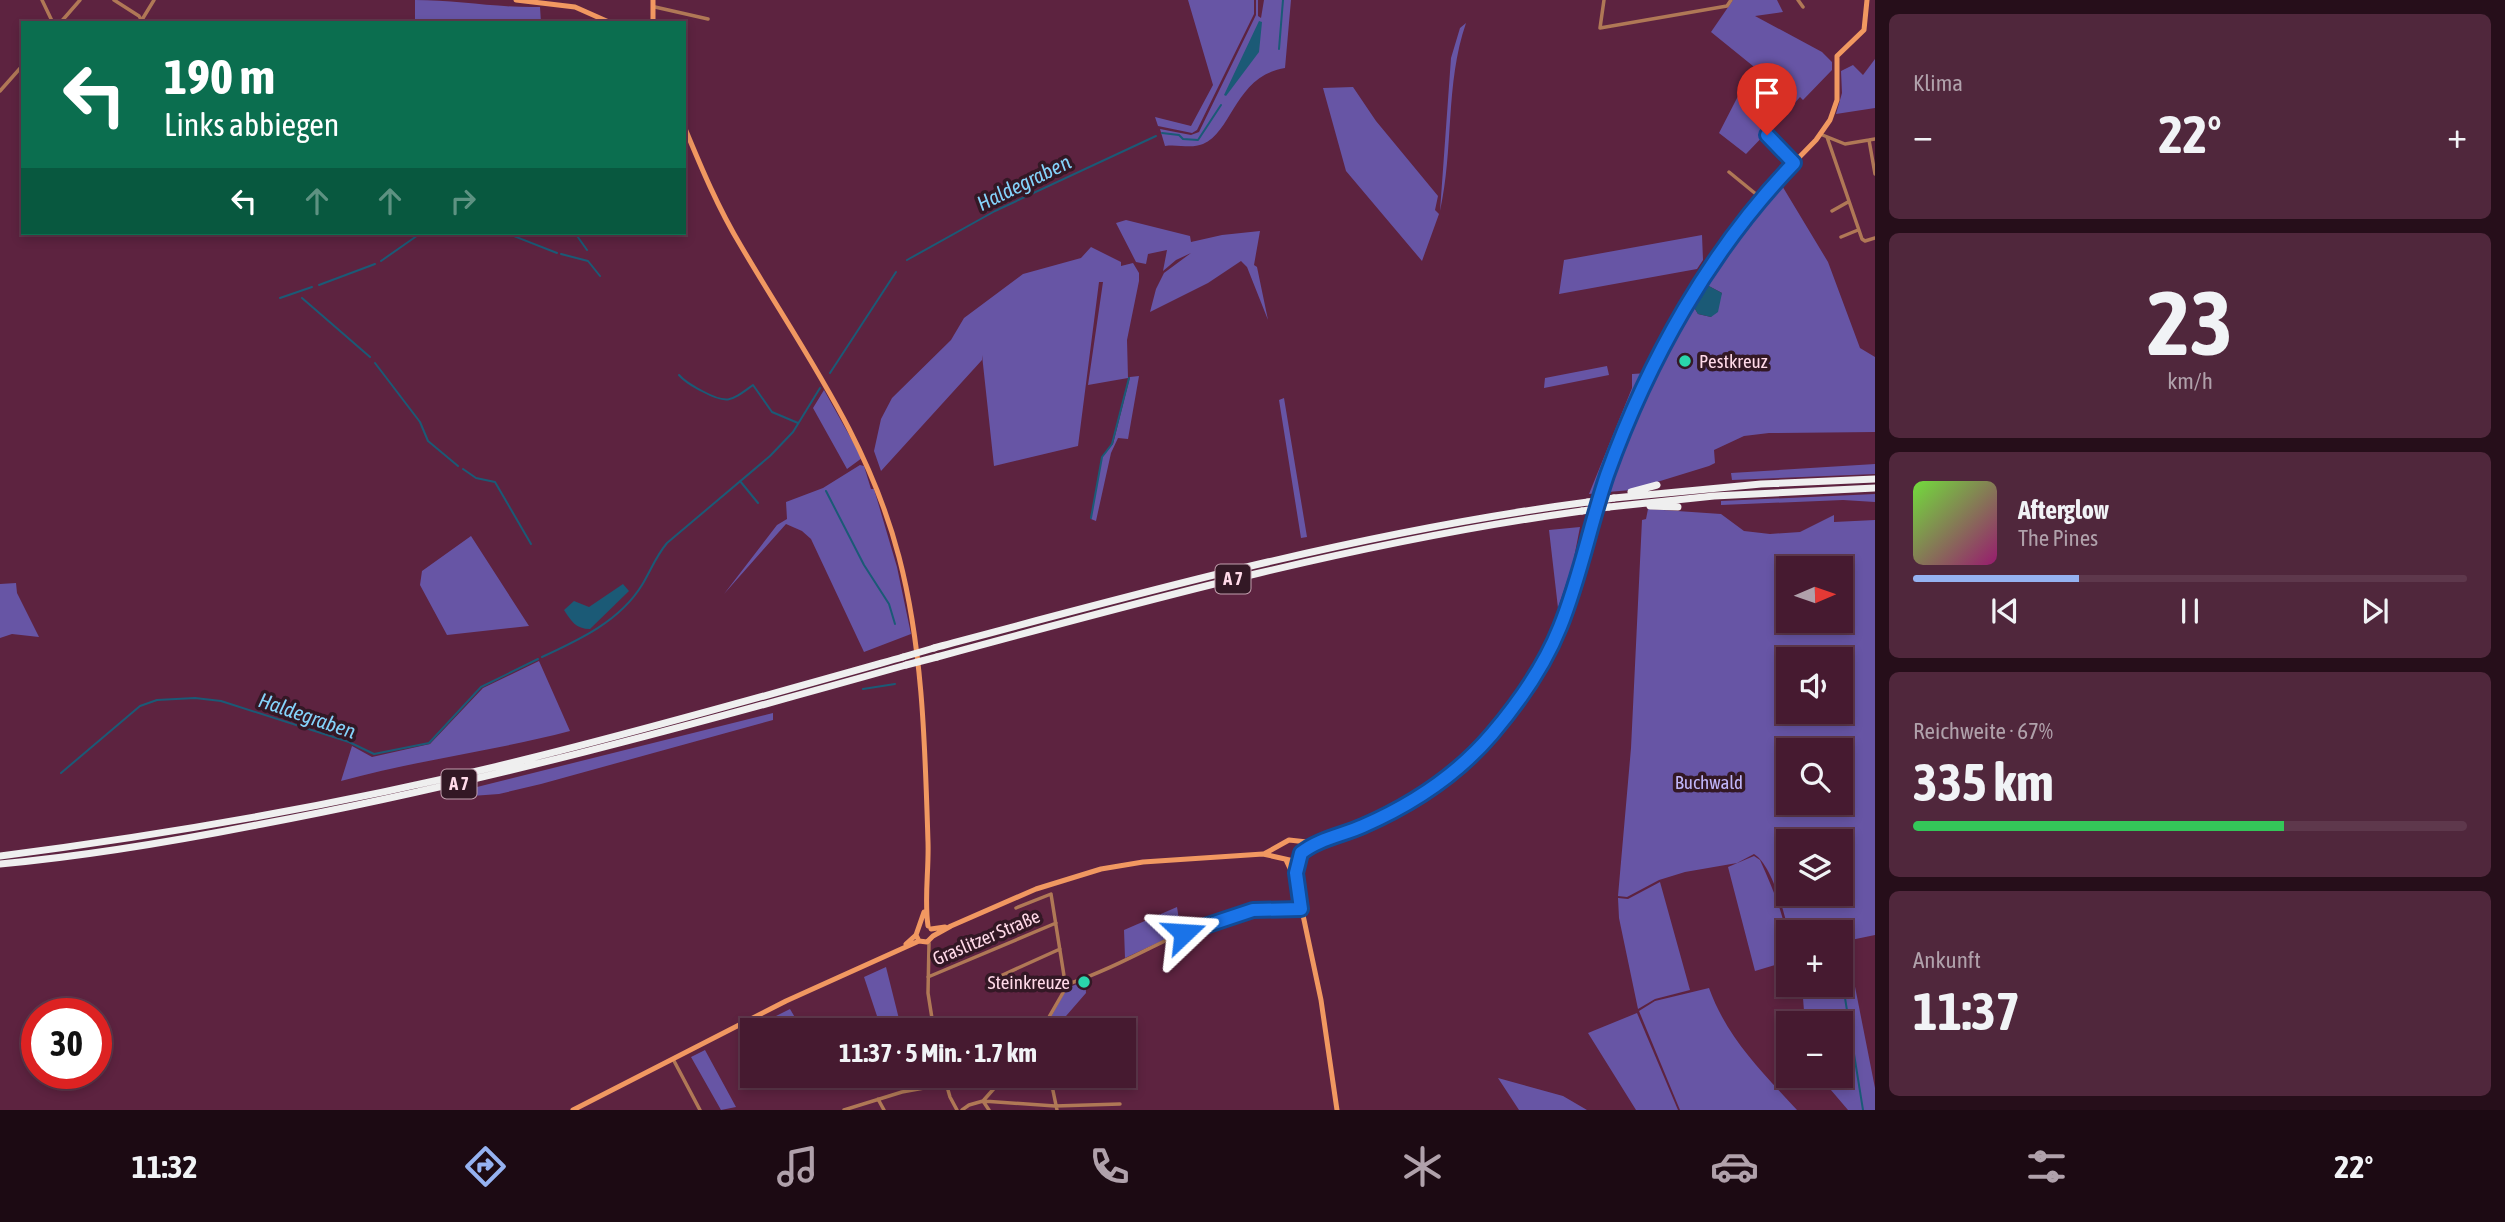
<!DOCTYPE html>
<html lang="de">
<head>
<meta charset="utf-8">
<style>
	:root { --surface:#461a30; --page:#50273c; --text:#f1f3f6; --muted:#b0a1ab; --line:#5e384c; --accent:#95b2f1 }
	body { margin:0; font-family:"Asap Condensed",sans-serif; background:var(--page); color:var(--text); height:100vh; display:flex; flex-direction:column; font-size:26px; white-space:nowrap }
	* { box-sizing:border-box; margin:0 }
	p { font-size:23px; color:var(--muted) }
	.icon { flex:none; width:38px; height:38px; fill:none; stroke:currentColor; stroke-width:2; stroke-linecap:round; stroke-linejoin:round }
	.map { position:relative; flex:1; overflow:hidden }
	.drawer { display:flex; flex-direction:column; gap:14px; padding:14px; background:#260e1a; width:630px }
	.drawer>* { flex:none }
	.banner { position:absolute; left:21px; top:21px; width:665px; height:214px; border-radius:0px; box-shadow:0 4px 10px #0003,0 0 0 2px var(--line); background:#0b6e4f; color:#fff; overflow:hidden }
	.needle { width:46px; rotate:88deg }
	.fabs { position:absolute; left:1776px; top:556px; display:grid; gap:14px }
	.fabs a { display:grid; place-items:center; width:77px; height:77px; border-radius:0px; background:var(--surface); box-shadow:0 4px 10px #0003,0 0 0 2px var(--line); font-size:35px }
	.speed { position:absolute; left:21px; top:998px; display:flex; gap:14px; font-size:35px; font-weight:700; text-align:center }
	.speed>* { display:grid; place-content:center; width:91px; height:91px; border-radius:50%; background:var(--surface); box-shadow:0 4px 10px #0003,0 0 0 2px var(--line); line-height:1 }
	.speed .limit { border:10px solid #d22; background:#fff; color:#111 }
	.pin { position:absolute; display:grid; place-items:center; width:60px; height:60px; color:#fff; margin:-72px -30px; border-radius:50% 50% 50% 0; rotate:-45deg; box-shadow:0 0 7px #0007 }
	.pin .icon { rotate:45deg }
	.me { position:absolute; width:77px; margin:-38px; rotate:70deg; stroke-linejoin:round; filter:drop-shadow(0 0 5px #0008) }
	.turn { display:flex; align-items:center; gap:24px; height:147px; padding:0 28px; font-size:32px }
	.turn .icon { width:91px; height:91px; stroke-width:2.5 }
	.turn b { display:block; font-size:49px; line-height:60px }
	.lanes { display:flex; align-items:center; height:66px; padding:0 28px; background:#0003; justify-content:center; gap:35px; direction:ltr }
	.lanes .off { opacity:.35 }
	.big { font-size:52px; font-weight:700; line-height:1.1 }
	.drawer .card { flex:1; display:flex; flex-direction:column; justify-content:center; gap:10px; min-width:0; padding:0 24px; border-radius:10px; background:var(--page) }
	.drawer .dial { align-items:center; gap:0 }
	.dial b { font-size:91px; line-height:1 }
	.song { display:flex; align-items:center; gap:21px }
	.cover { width:84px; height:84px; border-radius:10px; background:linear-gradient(135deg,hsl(100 70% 55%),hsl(320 70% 35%)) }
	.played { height:7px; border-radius:4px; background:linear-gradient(90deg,var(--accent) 30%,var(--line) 30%) }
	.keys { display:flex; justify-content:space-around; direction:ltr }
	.heat { display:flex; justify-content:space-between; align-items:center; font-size:38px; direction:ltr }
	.charge { height:10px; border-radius:5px; background:linear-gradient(90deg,#34c759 67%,var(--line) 0) }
	.trip { position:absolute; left:740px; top:1018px; width:396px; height:70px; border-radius:0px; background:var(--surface); box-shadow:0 4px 10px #0003,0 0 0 2px var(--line); font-weight:700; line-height:70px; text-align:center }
	.tab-bar { display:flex; height:112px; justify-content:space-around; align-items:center; background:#1c0a13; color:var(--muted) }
	.tab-bar .icon { width:49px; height:49px }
	.tab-bar .active { color:var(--accent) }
	.tab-bar b { font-size:32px; color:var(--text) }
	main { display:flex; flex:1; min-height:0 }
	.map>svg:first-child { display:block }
	.green { fill:#6755a5; fill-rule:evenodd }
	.water { fill:#1b5a76 }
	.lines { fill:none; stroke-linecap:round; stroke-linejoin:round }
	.stream { stroke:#1b5a76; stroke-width:2 }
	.street { stroke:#b07856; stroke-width:3.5 }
	.secondary { stroke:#f19861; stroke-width:5 }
	.highway { stroke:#efefef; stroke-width:7 }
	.highway-bridge { stroke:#efefef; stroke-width:7 }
	.route-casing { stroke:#114b97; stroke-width:18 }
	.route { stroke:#1a73e8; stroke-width:12 }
	.poi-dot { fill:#2ad5ac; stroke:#331825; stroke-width:2.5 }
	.labels { text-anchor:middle; stroke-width:7; stroke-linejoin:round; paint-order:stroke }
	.shield { fill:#331825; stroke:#c29fae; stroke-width:2 }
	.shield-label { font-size:18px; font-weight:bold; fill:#ffd9e8 }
	.poi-label { font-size:19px; fill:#ffd9e8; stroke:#331825; text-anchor:start }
	.park-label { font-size:19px; fill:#c1b6f9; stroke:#331825 }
	.street-label { font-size:19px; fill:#ffd9e8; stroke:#331825 }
	.water-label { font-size:21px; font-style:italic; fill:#85d3fb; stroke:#331825 }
</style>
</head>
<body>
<main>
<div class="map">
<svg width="1875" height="1110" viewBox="0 0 1875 1110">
	<rect width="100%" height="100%" fill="#5d2340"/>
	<path class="green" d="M415,0C457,0 498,8 540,7L541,23H415Z
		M1188,0H1254V14L1197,130L1192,133L1158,126L1155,117L1191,126L1213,85Z
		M1256,0H1258V16L1261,18L1264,0H1291L1285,68C1235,76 1233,131 1203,144C1191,149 1178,144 1165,146L1160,129L1191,135L1199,132L1256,15Z
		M1733,0H1777L1783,12L1755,16L1822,52L1832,62V70L1803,100L1800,97L1793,105L1753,66L1711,32Z
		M1466,23C1445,84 1454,149 1440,211L1451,58L1460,28Z
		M1875,59V108L1836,114L1842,93L1841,71L1853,65L1863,75Z
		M1752,69L1791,107L1746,154L1719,133Z
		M1353,87L1376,121L1438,196L1435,210L1439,214L1422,261L1346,171L1323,88Z
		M1781,184L1828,262L1860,348L1875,357V432L1769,433L1744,436L1714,450L1715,463L1709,466L1631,490L1608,492L1645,395L1686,314L1692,304L1698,314L1711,317L1722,293L1705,284Z
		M1126,220L1190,236L1191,242L1222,235L1260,231L1254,265L1257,267L1268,320L1247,267L1241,261L1208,283L1150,312L1156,289L1164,273L1191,253L1176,260L1163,271L1167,250L1148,254L1146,264L1136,262L1116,223Z
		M1702,235L1703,260L1697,269L1559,294L1564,260Z
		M1091,247L1121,262V266L1133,263L1139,273V281L1127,340L1128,378L1088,385L1103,282H1099L1078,446L994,466L982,355V360L881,471L874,451L881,419L892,398L951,340L964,318L1023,274L1081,258Z
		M1607,366L1609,375L1544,388L1545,378Z
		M1648,373L1621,432L1599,493L1589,494L1632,388V374Z
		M1139,376L1128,439L1118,438L1111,453L1096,521L1091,519L1102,457L1113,444L1130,377Z
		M824,390L862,458L847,469L813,408Z
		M1284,398L1307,537L1301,538L1279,400Z
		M1875,464V474L1732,480L1731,473Z
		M860,465L864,466L871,489H874L897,567L911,634L864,652L811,539L802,531L786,524L724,594L777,525L787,519L786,502L823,488Z
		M1875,494V502L1843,500L1721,505V501Z
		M1648,509L1721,514L1744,531L1770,534L1800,532L1834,515V522L1875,520V935L1846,941L1875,1088V1110H1848L1819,1076H1841V1024H1805L1802,985H1841V933H1789C1784,912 1772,865 1754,854L1737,863L1685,872L1659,880L1627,897L1618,896L1631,748L1642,520L1646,519ZM1788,569H1841V621H1788ZM1788,660H1841V712H1788ZM1788,751H1841V803H1788ZM1788,842H1841V894H1788Z
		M1580,527L1573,563L1558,608L1549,530Z
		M471,536L529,626L447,635L420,585L422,571Z
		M16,583L17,593L39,637L12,634L0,638V584Z
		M539,661L570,731C494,751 417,760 341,781L352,746L372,757L430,744L483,688Z
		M773,713V720L541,784L499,794L458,797L457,792Z
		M1754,856L1760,860C1775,894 1789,924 1788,961L1755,971L1728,867Z
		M1660,882L1690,990L1655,999L1638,1009L1619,918L1618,898L1628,899Z
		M1177,907L1181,932L1125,958L1124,930Z
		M886,967L902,1031H882L864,977Z
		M1085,981L1086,993L1053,1031H1043L1067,988Z
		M1709,988C1727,1038 1762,1072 1797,1110H1680L1639,1011L1655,1001Z
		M790,1009L803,1031H754L752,1028Z
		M1637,1013L1678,1110H1636L1588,1033Z
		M705,1050L736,1107L721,1110L691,1057Z
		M1498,1078L1563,1096L1587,1110H1519Z"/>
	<path class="water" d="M1259,21L1262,22L1259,52L1226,96L1224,95Z
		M1705,284L1722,293L1718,312L1711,317L1698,314L1692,304Z
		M623,584L629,591L590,629C576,629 571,621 564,610L574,601L589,607Z"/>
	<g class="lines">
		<path class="stream" d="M1279,49L1283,0
			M1162,133L1179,135L1183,139L1198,140L1221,105
			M506,233L557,253
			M575,233L587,250
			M561,254L588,261L600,276
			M907,260L995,211L1156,136
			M381,261L421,233
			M319,285L375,264
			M280,298L312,287
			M302,298L370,357
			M375,363L420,422L428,441L458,466
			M830,373L896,272
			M679,375C686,383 693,386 702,391C728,405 731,401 753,385L772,412L798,423
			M463,469L476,478L495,482L531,544
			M740,481L758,503
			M826,491L864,565L889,604L895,624
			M1091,518L1102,457L1112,444L1129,378
			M542,657C579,640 620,621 642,585C651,570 656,556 667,543L770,456L793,432L820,388
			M863,689L895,684
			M61,773L140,706L157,700L195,698L221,701L349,742L374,754L429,743L481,687L538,659
			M1841,973L1863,1110"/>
		<path class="street" d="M42,0L53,23
			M114,0L139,16L143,23
			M1604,0L1600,28L1727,6L1731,0
			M1798,0L1803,7
			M655,7L708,19
			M60,23L80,0
			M140,23L154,0
			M0,91L23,65
			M1820,134L1845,144L1875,139
			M1767,135L1794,163
			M1827,137L1862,239L1865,241L1875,238
			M1869,140L1875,174
			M1729,172L1762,199
			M1832,211L1848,202
			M1841,237L1858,230
			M1016,908L1051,894L1065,982L1068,984
			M929,943L928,993L934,1031
			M928,977L1056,923
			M996,978L1060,949
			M1041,1031L1068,984C1131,964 1187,921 1253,910C1269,908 1285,909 1302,909
			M673,1059L700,1110
			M944,1076L950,1097L957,1110
			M1050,1076L1057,1110
			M878,1099L884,1110
			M983,1101L1055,1106L1120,1104
			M983,1101L989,1110
			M844,1110L902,1092L946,1084
			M962,1110L969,1105L983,1101L1005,1076"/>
		<path class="secondary" d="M516,0L575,7L611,23
			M653,0V23
			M684,126C701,167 718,208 741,246C802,350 868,438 899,557C923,649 925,747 928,842C929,870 924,899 928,926
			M1264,854L1289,840L1316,843
			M1297,859L1296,882L1321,1000L1337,1110
			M1286,860L1295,879
			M931,929L945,927
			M916,935L919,941L927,942L933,936L951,926L1036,889L1101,869L1143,862L1263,854L1294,861L1316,843L1364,825L1420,796L1480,747L1525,691L1560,628L1606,478L1651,371L1673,328L1733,236L1781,176L1816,140L1830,120L1837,100V56L1864,30L1867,0
			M906,944L916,935L924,912
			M573,1110L786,1001L919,941"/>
		<path class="highway" d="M1631,492L1657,485
			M1614,498L1761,484L1875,479
			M1650,506L1678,507
			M1609,507L1714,496L1875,488
			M934,648C1150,590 1366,531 1588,502
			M937,657C1150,599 1363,541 1582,511
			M0,856C178,833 356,802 531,758C656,727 779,692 903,657
			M0,864C88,856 176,841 262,824C480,783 693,725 906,665"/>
		<path class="highway-bridge" d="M1588,502L1614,498
			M1582,511L1609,507
			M903,657L934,648
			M906,665L937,657"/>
	</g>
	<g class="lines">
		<defs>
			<path id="route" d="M1184,933L1253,910L1301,909L1296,873L1301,853C1318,839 1343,835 1363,826C1411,805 1458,774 1492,734C1520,701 1544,667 1560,627C1580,578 1590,525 1607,475C1648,361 1710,250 1794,163L1767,135"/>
		</defs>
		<use href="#route" class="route-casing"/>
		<use href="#route" class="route"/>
	</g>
	<g class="poi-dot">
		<circle cx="1685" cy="361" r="7"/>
		<circle cx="1084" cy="982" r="7"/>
	</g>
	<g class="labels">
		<g class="shield">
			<rect x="1215.5" y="564.5" width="35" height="29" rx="5"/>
			<rect x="441.5" y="769.5" width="35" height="29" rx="5"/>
		</g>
		<g class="shield-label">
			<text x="1233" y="585">A 7</text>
			<text x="459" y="790">A 7</text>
		</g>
		<g class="poi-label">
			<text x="1699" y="368">Pestkreuz</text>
			<text x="1070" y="989" text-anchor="end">Steinkreuze</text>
		</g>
		<g class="park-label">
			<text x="1709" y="789">Buchwald</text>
		</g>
		<g class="street-label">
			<text transform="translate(986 937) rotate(-23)" y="7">Graslitzer Straße</text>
		</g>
		<g class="water-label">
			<text transform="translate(1024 183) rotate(-26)" y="7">Haldegraben</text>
			<text transform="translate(307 716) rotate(19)" y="7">Haldegraben</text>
		</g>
	</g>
</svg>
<div class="fabs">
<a><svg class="needle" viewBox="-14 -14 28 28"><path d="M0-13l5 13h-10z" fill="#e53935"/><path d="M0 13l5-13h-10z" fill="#b0a1ab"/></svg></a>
<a><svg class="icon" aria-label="sound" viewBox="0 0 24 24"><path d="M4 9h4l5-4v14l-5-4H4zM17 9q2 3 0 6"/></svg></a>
<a><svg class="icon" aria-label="search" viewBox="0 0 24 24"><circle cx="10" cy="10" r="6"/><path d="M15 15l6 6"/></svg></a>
<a><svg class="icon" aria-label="layers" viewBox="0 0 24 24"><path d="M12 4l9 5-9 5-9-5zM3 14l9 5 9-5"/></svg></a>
<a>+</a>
<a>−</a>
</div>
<div class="speed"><div class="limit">30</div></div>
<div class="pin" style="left:1767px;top:135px;background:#d93025"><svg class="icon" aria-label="arrive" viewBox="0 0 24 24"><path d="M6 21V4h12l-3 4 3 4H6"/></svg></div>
<svg class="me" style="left:1184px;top:933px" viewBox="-20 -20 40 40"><path d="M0-17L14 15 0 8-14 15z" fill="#1a73e8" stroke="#fff" stroke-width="4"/></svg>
<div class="trip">11:37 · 5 Min. · 1.7 km</div>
<div class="banner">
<div class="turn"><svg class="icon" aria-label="left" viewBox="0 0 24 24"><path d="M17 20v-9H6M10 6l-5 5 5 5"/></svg><div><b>190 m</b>Links abbiegen</div></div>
<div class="lanes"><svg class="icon" aria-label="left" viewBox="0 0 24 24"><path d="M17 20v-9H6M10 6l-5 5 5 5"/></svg><svg class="icon off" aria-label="ahead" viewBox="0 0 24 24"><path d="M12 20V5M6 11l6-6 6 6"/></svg><svg class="icon off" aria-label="ahead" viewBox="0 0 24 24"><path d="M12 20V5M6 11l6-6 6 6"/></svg><svg class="icon off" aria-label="right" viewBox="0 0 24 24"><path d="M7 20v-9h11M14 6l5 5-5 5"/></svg></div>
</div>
</div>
<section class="drawer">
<div class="card"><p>Klima</p>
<div class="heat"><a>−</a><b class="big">22°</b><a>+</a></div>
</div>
<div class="card dial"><b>23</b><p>km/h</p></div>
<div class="card">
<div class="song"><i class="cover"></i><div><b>Afterglow</b><p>The Pines</p></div></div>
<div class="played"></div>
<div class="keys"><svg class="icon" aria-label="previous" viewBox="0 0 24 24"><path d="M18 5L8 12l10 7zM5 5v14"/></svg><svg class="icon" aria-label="pause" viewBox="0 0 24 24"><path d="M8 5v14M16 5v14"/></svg><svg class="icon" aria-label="next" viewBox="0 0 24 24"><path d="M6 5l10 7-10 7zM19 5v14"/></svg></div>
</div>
<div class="card"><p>Reichweite · 67%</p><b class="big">335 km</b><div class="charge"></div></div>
<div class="card"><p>Ankunft</p><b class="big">11:37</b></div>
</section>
</main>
<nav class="tab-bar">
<b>11:32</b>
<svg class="icon active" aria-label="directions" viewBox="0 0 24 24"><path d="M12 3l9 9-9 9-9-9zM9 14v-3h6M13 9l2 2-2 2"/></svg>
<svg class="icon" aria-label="music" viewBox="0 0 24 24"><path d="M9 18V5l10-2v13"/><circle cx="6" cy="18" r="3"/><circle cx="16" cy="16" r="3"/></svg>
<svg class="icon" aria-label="phone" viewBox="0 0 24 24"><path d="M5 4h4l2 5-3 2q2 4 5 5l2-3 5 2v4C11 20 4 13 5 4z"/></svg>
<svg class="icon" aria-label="climate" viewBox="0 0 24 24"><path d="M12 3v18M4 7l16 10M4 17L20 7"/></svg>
<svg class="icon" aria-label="car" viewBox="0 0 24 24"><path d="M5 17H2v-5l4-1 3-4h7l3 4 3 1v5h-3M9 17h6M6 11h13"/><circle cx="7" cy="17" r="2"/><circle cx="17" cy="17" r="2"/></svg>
<svg class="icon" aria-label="filters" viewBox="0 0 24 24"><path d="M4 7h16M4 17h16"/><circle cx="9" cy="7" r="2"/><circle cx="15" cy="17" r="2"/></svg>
<b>22°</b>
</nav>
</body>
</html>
